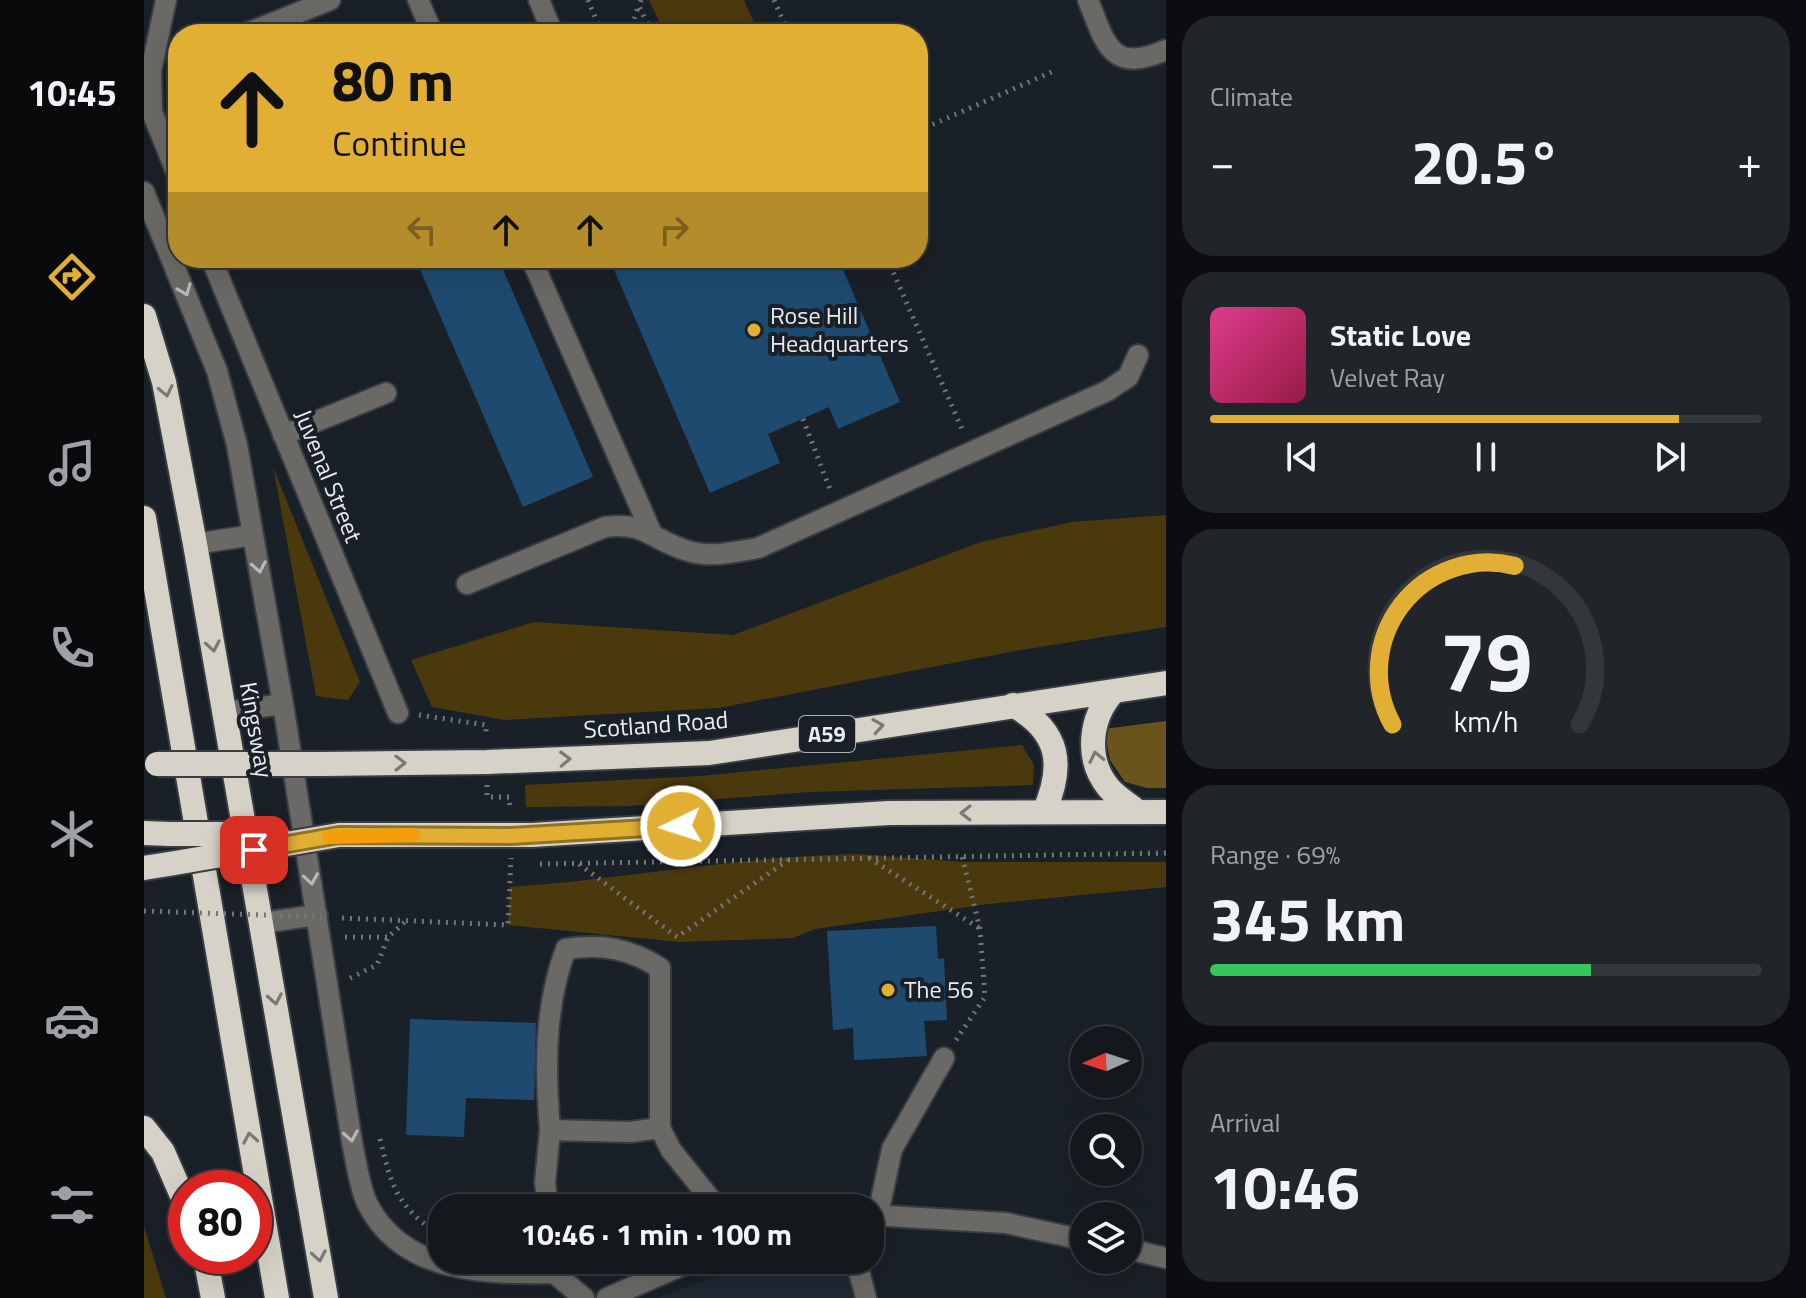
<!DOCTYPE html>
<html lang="en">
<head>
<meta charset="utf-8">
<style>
	:root { --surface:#14181d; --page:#21252a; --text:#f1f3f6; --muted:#9da0a4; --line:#33373b; --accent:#e1af34 }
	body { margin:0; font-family:"Titillium Web",sans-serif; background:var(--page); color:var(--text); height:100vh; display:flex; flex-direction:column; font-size:30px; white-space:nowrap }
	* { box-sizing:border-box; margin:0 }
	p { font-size:26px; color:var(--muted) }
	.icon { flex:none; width:44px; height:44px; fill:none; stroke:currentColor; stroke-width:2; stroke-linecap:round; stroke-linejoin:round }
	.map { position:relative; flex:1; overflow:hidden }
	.sheet { display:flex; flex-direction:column; gap:16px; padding:16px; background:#0b0d10; width:640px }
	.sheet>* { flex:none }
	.hud { position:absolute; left:24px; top:24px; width:760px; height:244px; border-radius:32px; box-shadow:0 8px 32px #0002,0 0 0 2px var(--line); background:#e1af34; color:#111; overflow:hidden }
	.needle { width:52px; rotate:267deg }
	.tools { position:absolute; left:926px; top:1026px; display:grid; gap:16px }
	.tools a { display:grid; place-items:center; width:72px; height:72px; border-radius:50%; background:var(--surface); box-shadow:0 8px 32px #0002,0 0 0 2px var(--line); font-size:40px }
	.speed { position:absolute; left:24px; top:1170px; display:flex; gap:16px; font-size:40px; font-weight:700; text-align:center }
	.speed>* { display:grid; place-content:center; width:104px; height:104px; border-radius:50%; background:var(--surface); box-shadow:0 8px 32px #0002,0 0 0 2px var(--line); line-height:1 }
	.speed .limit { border:12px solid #d22; background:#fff; color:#111 }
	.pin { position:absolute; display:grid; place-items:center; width:68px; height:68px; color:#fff; margin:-34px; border-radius:16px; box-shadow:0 4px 12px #0006 }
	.me { position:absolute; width:88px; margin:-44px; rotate:266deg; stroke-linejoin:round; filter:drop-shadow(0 0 6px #0008) }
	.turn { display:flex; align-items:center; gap:28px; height:168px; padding:0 32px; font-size:36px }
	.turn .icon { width:104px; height:104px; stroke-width:2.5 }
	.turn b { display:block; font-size:56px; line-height:68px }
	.lanes { display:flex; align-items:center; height:76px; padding:0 32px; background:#0003; justify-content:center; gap:40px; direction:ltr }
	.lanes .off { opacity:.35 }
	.big { font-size:60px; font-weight:700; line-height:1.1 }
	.sheet .tile { flex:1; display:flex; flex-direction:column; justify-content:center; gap:12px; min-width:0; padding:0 28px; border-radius:32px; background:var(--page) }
	.sheet .dial { align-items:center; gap:0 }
	.dial svg { height:208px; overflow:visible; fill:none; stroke:var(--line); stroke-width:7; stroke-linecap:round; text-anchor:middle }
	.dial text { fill:var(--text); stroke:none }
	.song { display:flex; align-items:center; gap:24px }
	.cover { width:96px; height:96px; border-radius:12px; background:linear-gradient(135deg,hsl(330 70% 55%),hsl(340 70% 35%)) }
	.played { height:8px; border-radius:4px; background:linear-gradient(90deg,var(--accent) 85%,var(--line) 85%) }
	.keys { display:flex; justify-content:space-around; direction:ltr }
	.heat { display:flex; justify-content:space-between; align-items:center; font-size:44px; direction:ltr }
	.charge { height:12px; border-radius:6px; background:linear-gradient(90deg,#34c759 69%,var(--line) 0) }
	.trip { position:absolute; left:284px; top:1194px; width:456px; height:80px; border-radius:32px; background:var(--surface); box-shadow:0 8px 32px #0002,0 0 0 2px var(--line); font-weight:700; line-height:80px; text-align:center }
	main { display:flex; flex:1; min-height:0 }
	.tabs { display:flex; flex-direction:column; width:144px; justify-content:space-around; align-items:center; background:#080a0c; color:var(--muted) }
	.tabs .icon { width:56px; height:56px }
	.tabs .selected { color:var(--accent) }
	.tabs b { font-size:36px; color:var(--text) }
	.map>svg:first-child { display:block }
	.built { fill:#1e2934 }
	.green { fill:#4b390e }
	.forest { fill:#6b541c }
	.building { fill:#1e4a6f }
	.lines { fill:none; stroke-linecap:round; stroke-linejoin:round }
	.minor-casing { stroke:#373d43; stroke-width:24 }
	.highway-casing { stroke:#373d43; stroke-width:28 }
	.path { stroke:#71777c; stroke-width:5; stroke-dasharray:2 6; stroke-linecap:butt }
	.minor { stroke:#6b6965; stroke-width:20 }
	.highway { stroke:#d7d2c7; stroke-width:24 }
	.highway-bridge-casing { stroke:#373d43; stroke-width:28; stroke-linecap:butt }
	.path-bridge { stroke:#71777c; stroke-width:5; stroke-dasharray:2 6; stroke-linecap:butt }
	.highway-bridge { stroke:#d7d2c7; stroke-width:24 }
	.oneway { stroke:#b6b8b9 }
	.oneway2 { stroke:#787977 }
	.route-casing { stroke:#927222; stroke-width:20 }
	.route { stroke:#e1af34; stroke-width:14 }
	.slow { stroke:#f59e0b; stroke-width:14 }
	.poi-dot { fill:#e1af34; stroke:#1a2027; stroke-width:3 }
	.labels { text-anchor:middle; stroke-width:8; stroke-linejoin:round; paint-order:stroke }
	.shield { fill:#1a2027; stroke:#aab0b4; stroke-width:2 }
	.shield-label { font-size:22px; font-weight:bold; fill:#e8edf1 }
	.poi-label { font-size:24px; fill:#e8edf1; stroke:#1a2027; text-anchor:start }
	.street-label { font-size:24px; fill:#e8edf1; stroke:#1a2027 }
</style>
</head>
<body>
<main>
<nav class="tabs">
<b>10:45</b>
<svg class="icon selected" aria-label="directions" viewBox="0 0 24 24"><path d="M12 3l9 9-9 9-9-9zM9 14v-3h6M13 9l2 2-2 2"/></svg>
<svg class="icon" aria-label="music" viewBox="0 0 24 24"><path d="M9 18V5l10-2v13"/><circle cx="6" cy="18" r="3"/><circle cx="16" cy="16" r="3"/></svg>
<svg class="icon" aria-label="phone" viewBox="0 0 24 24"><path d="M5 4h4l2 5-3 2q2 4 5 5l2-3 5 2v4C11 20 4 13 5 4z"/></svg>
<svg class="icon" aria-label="climate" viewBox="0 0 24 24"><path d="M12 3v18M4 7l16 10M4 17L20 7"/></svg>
<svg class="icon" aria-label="car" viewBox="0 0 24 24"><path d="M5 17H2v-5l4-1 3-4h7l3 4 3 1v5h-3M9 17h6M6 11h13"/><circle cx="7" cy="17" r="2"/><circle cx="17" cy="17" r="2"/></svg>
<svg class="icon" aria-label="filters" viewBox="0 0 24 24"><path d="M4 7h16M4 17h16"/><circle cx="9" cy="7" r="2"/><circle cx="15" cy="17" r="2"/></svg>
</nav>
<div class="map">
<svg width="1022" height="1298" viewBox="0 0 1022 1298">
	<rect width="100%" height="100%" fill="#1a2027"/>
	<path class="built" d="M619,1260H705L715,1298H512Z"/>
	<path class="green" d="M505,0H600L615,34H521Z
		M129,467L216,682L204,700L172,696Z
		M1022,515V627L871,651L575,708L361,720L288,707L267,660L390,622L589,635L837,542L928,522Z
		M878,745L890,765L889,785L665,792L487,806L382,807L381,785L556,776Z
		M713,854L819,862H1022V887L844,904L671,929L649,938L535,942L364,925L366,887C482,879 596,856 713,854Z
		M0,1226L22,1298H0Z"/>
	<path class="forest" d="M1022,721V788H1003L981,782L966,760L960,729Z"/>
	<path class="building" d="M271,258H354L449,477L379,507Z
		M465,258H694L756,402L694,429L685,407L624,434L636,463L566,493Z
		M792,926L794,959L800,958L803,1020L780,1021L783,1056L710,1060L709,1028L689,1030L683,931Z
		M266,1019L392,1023L390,1100L322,1098L320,1137L262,1135Z"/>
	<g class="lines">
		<defs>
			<path id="minor" d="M22,0L7,71L8,112L34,176
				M274,0L289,34
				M395,0L409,34
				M944,0C962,45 967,74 1022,50
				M101,34L186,0
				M0,192L73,371L93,445L139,704L208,1142C212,1161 215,1185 223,1203C258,1274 342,1274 410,1273L440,1298
				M67,258L254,713
				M387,258L508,534
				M139,435L242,393
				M51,544L109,535
				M323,584L461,527C501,521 509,541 544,551C566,558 592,552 614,548L963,391L984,377L994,355
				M81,712L139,704
				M117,923L173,915
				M516,1128L486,1132L406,1130C401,1070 400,1006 422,949C458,944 485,948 516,968V1128L527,1150L568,1201L570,1208
				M404,1208L401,1183L406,1130
				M734,1214L748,1149L800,1058
				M726,1215L862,1223L940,1240
				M984,1249L1022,1258
				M712,1260L722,1298
				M463,1298L551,1260"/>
			<path id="highway" d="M0,316L20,382L51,544L182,1298
				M0,518L133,1298
				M969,692C946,718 941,758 964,787C971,796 984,804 994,812
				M869,705C917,732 920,766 900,812
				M178,764L343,762L565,753L1022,683
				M0,833L26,834
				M195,835H388L745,813L1022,812
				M0,868L25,864
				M0,1128L19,1152L42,1205
				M61,1256L69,1298"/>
		</defs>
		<use href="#minor" class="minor-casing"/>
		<use href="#highway" class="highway-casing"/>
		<path class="path" d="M444,0L458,34
			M497,0L495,6L508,34
			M630,0L645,34
			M485,34L494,7
			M774,131L912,70
			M743,258L818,429
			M659,419L687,492
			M275,715L342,725V735
			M343,785V797H365L366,808
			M725,858L835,928
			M396,864L1022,853
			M435,864L533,937L644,860
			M198,918L364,925L367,858
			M201,937H244
			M206,978L233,965L244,937L262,921
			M812,1040L841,997L836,929L818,856
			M236,1139C247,1184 251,1202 289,1231"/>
		<use href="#minor" class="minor"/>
		<use href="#highway" class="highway"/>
		<defs>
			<path id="highway-bridge" d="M13,764H178
				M26,834H133
				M25,864L195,835"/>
		</defs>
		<use href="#highway-bridge" class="highway-bridge-casing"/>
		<path class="path-bridge" d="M0,911L179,917"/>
		<use href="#highway-bridge" class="highway-bridge"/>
	</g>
	<defs><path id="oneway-chevron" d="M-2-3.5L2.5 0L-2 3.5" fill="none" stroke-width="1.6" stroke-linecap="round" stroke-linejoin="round" transform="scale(2)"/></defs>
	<g class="oneway">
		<use href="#oneway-chevron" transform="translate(41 290) rotate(68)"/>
		<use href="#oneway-chevron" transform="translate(115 567) rotate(80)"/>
		<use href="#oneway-chevron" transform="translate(167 879) rotate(81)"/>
		<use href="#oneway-chevron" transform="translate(207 1136) rotate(80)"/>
	</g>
	<g class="oneway2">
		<use href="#oneway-chevron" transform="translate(22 391) rotate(78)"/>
		<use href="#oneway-chevron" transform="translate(69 646) rotate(80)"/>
		<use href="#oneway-chevron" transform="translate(734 726) rotate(-9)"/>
		<use href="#oneway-chevron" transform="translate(952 757) rotate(-102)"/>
		<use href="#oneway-chevron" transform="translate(421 759) rotate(-2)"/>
		<use href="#oneway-chevron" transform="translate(256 763) rotate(-1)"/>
		<use href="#oneway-chevron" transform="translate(822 813) rotate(180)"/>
		<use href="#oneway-chevron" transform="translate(131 999) rotate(80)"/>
		<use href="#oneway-chevron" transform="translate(106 1138) rotate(-100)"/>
		<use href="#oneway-chevron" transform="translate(175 1256) rotate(80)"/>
	</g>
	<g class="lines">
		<defs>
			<path id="route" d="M110,850L195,835L367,836L537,826"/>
		</defs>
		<use href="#route" class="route-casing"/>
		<use href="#route" class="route"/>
		<path class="slow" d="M185,837L270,835"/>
	</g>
	<g class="poi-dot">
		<circle cx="610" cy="330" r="8"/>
		<circle cx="744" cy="990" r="8"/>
	</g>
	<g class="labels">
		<rect class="shield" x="655" y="716" width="56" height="36" rx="6"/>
		<g class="shield-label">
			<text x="683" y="742">A59</text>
		</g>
		<g class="poi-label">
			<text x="626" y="324">Rose Hill<tspan x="626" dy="28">Headquarters</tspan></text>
			<text x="760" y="998">The 56</text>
		</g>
		<g class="street-label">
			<text transform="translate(184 476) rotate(68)" y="8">Juvenal Street</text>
			<text transform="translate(512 725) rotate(-4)" y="8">Scotland Road</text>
			<text transform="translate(112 730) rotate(80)" y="8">Kingsway</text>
		</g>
	</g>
</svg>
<div class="tools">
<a><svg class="needle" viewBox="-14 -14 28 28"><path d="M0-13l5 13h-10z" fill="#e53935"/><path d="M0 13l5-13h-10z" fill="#9da0a4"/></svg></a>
<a><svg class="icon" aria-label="search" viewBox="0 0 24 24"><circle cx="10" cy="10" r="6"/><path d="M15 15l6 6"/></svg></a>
<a><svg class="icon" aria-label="layers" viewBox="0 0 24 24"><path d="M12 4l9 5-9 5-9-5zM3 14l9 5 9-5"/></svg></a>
</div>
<div class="speed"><div class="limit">80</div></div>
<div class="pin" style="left:110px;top:850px;background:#d93025"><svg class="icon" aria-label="arrive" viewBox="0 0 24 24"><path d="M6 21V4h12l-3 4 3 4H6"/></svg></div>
<svg class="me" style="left:537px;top:826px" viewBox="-20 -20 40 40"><circle r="17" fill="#e1af34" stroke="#fff" stroke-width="3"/><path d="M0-11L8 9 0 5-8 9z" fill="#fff"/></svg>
<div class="trip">10:46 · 1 min · 100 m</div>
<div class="hud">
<div class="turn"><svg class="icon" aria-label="ahead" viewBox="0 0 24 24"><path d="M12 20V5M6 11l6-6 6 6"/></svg><div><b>80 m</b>Continue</div></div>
<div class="lanes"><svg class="icon off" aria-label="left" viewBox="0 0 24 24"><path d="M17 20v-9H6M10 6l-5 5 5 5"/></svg><svg class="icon" aria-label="ahead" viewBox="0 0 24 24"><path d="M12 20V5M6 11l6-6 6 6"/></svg><svg class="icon" aria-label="ahead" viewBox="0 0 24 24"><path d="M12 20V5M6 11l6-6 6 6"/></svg><svg class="icon off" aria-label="right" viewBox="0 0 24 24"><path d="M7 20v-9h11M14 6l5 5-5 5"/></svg></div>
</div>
</div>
<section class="sheet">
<div class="tile"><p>Climate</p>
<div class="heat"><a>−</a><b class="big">20.5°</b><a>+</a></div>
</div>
<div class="tile">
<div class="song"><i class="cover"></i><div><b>Static Love</b><p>Velvet Ray</p></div></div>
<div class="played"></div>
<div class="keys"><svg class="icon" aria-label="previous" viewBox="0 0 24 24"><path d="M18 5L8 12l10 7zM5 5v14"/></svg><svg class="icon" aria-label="pause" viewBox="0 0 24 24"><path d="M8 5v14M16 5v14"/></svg><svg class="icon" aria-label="next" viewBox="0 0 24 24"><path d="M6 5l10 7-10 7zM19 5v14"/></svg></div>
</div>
<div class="tile dial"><svg viewBox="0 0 100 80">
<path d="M14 69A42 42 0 1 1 86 69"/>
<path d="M14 69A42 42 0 0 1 61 8" stroke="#e1af34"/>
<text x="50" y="56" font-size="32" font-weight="700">79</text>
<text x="50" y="72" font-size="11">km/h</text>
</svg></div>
<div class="tile"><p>Range · 69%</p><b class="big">345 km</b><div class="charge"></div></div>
<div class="tile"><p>Arrival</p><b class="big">10:46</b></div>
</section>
</main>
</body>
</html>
